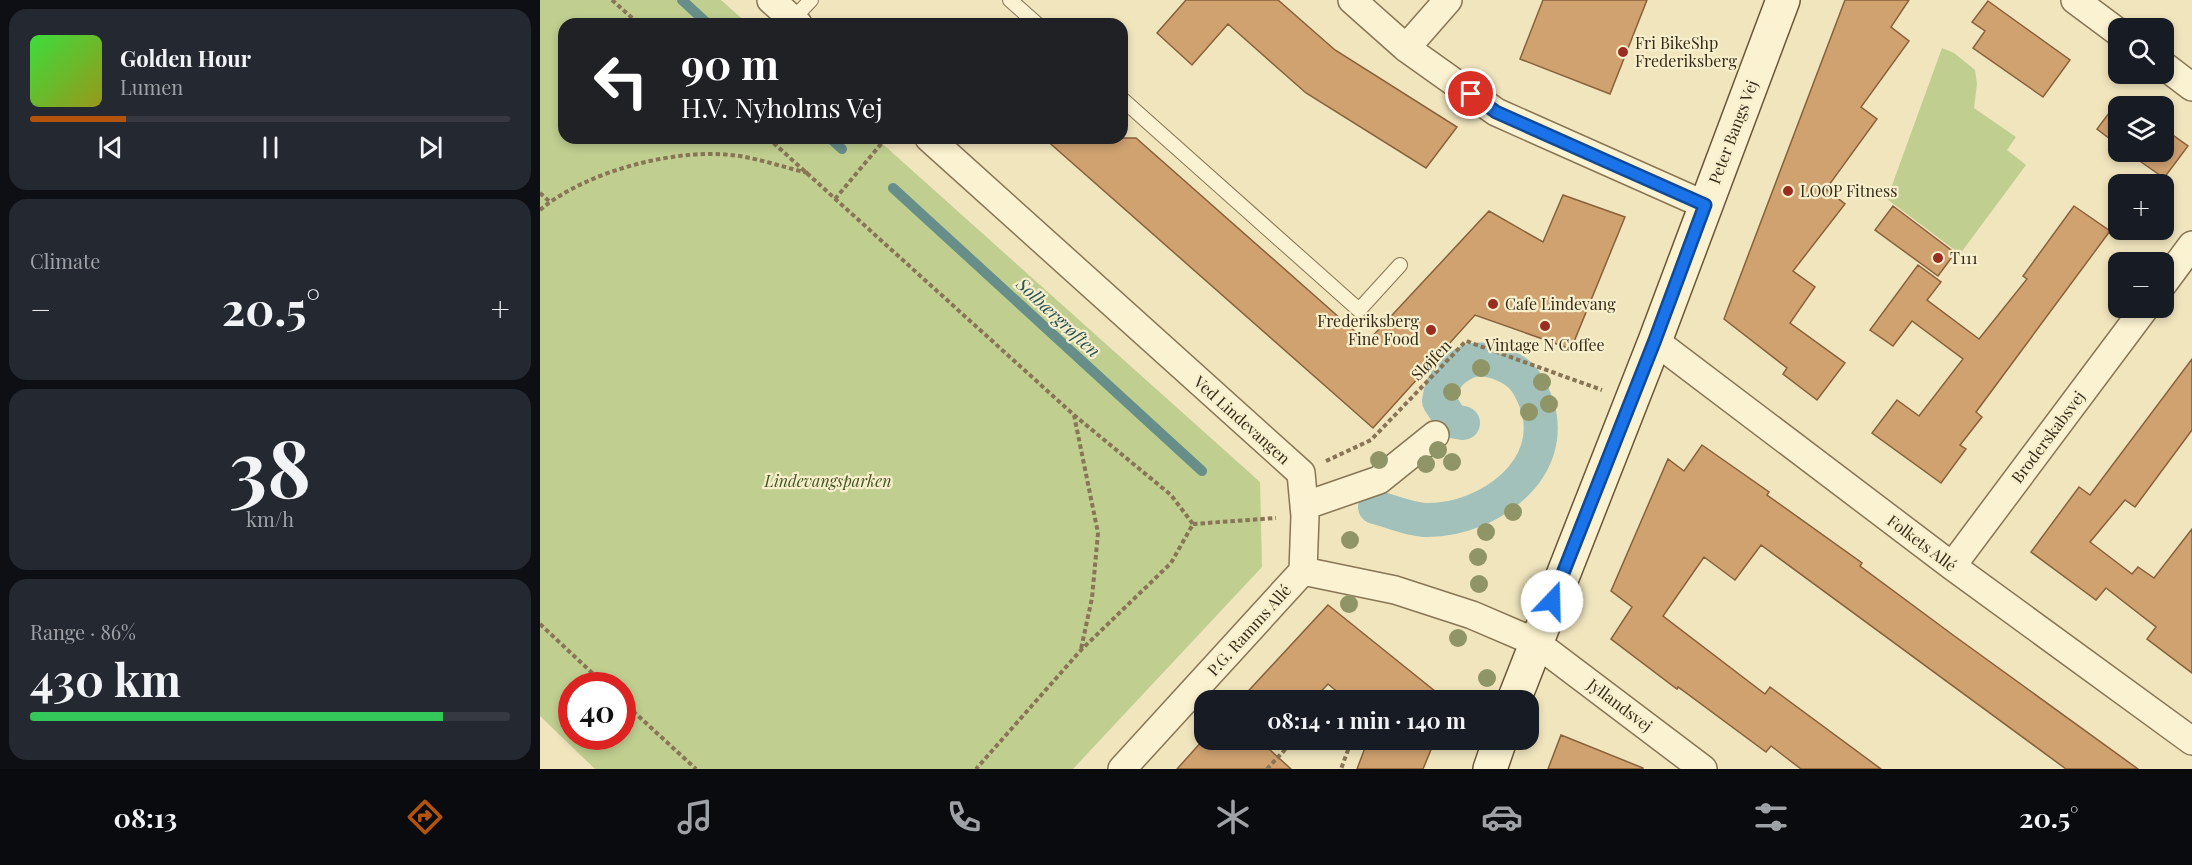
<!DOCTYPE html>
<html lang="en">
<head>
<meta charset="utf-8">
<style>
	:root { --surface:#171b24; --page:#242831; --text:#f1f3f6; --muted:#9ea1a6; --line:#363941; --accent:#b45309 }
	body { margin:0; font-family:"Playfair Display",serif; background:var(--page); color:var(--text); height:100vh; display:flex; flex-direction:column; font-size:22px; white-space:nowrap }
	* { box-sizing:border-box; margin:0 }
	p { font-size:20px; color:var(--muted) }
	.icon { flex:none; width:33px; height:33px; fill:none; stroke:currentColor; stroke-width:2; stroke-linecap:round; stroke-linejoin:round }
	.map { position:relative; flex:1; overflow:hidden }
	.drawer { display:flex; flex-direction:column; gap:9px; padding:9px; background:#0d0f14; width:540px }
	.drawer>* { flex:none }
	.banner { position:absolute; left:18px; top:18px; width:570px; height:126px; border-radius:18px; box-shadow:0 3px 9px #0003; background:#202124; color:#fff; overflow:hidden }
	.fabs { position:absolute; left:1568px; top:18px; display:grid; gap:12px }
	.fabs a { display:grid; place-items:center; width:66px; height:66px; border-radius:12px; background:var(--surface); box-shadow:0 3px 9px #0003; font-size:30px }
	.speed { position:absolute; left:18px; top:672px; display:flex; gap:12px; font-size:30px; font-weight:700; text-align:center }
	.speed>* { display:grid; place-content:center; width:78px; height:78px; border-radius:50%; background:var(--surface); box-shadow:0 3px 9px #0003; line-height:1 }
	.speed .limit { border:9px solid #d22; background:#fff; color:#111 }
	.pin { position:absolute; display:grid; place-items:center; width:51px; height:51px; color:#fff; margin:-26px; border:3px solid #fff; border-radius:50%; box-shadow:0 2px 6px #0007 }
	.me { position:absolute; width:66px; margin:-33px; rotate:21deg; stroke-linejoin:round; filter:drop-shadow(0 0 4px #0008) }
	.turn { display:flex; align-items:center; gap:21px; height:126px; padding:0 24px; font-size:27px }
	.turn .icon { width:78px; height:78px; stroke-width:2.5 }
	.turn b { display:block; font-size:42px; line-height:51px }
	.big { font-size:45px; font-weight:700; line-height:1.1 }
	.drawer .tile { flex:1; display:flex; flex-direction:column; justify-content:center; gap:9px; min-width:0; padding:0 21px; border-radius:18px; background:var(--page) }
	.drawer .dial { align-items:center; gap:0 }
	.dial b { font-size:78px; line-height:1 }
	.song { display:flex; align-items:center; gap:18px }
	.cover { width:72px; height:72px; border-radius:9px; background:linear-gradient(135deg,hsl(120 70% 55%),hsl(60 70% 35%)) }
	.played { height:6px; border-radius:3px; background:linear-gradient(90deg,var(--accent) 20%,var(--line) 20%) }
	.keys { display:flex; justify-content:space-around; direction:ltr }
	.heat { display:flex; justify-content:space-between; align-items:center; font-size:33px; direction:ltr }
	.charge { height:9px; border-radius:4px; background:linear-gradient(90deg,#34c759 86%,var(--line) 0) }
	.trip { position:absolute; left:654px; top:690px; width:345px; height:60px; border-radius:18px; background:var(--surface); box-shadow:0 3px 9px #0003; font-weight:700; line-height:60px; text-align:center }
	.dock { display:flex; height:96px; justify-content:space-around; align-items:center; background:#090b0e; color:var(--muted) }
	.dock .icon { width:42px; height:42px }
	.dock .current { color:var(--accent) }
	.dock b { font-size:27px; color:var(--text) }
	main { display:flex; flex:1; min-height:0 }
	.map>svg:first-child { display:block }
	.green { fill:#c0ce90; fill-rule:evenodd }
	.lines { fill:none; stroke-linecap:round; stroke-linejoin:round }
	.stream { stroke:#688e89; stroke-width:10 }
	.canal { stroke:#a1c1ba; stroke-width:34 }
	.building { fill:#d0a270; stroke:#88613a; stroke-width:1.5 }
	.lane-casing { stroke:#887555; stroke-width:16 }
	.street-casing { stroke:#887555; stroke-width:30 }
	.secondary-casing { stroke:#6a5639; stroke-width:36 }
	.path { stroke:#887555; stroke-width:4; stroke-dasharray:4.5 3; stroke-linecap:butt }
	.lane { stroke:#faf2d0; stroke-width:14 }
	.street { stroke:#faf2d0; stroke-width:27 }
	.secondary { stroke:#faf2d0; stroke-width:33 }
	.tree { fill:#909567 }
	.route-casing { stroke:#114b97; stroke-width:15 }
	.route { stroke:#1a73e8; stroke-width:10 }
	.poi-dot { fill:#9a2d22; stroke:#f7efcc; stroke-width:2 }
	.labels { text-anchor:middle; stroke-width:4.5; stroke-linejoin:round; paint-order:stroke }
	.poi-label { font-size:16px; fill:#362b1b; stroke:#f7efcc; text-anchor:start }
	.street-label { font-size:16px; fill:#362b1b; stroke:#f7efcc }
	.park-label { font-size:16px; font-style:italic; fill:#425420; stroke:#f7efcc }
	.water-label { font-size:18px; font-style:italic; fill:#295557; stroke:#f7efcc }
</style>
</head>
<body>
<main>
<section class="drawer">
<div class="tile">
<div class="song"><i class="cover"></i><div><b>Golden Hour</b><p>Lumen</p></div></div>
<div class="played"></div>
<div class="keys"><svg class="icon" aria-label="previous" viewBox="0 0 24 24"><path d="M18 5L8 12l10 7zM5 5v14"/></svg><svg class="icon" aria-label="pause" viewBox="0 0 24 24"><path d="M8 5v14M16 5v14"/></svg><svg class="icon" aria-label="next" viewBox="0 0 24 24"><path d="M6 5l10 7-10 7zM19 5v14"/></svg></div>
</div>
<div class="tile"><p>Climate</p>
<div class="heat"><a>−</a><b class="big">20.5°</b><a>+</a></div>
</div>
<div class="tile dial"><b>38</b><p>km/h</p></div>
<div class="tile"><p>Range · 86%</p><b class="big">430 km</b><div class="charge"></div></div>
</section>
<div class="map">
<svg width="1652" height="769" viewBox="0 0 1652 769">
	<rect width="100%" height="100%" fill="#f0e5bd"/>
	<path class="green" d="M0,0H181L208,24H24V138H336L720,482L722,567L533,769H55L0,716ZM32,686H82V736H32Z
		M1402,48L1414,53L1435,70L1437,84L1434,108L1476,137L1467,150L1486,165L1420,254L1347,199Z"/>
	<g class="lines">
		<path class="stream" d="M142,0L168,24
			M290,138L302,149
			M353,188L662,471"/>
		<path class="canal" d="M835,507C851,511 871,520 888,520C948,520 1020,469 996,402C987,379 979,370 956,362C947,359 934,358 925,363C908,372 902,381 899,401L912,421L923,423"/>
	</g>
	<path class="building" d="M646,0H738L795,50L917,127L886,168L766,93L688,24L652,65L617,33Z
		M1003,0H1107L1070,94L980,59Z
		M1305,0H1369L1351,27L1369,41L1321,107L1337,119L1286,189L1305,204L1253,271L1275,287L1250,323L1305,363L1277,400L1243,374L1247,368L1184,319Z
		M1448,1L1530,60L1503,97L1433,48L1445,31L1432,22Z
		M1581,97L1594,106H1578V145L1557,129Z
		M1623,128L1648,146L1624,178L1587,152H1623Z
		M504,138H596L827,342L949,211L1003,242L1023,195L1085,217L1031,349L935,315L833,428Z
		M1353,206L1415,253L1398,276L1335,230Z
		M1534,206L1570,231L1436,412L1442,417L1420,445L1426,449L1401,483L1332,433L1357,400L1379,416L1423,359L1372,321L1353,346L1330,330L1378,265L1401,282L1387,300L1439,339L1487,279L1483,276Z
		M1652,359V430L1595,507L1585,500L1550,542L1592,574L1598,567L1614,578L1652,529V673L1607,639L1616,627L1566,588L1556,600L1491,552L1539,487L1550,495Z
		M1162,445L1229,492L1227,495L1322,563L1320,566L1413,635L1598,769H1526L1221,545L1195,580L1164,557L1123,616L1225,694L1230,687L1341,769H1261L1231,746L1226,752L1138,687L1137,689L1071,639L1092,607L1071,591L1128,459L1144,471Z
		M788,605L906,700H807L788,684L773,700H700Z
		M1021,735L1103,768V769H1008Z
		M664,739L737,740L729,749L751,769H637Z
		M828,740H895L883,769H817Z"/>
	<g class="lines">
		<defs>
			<path id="lane" d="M470,0L497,24
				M253,19L271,0
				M582,99L819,310L860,265"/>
			<path id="street" d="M231,0L258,24
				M812,0L866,48L956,112L1165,205
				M1535,0L1578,32
				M866,48L908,0
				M1623,65L1652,87
				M389,138L761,473L765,516L763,571
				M1623,284L1652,245
				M1115,341L1412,566L1652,741
				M764,506L839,480L895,435
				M1412,566L1605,308
				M763,571L855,590L932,615L995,642L1163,769
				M582,769L763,571"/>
			<path id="secondary" d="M974,700L1115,341L1243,0
				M950,769L960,740"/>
		</defs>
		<use href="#lane" class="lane-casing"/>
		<use href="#street" class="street-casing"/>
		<use href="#secondary" class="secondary-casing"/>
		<path class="path" d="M72,0L99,24
			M228,138L534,415L631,495L653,524L631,563L541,650L436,769
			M0,193L10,202
			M295,199L346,138
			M0,210C47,170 144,145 205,157C226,161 247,168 268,173
			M534,415L558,533L552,598L541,649
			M786,461L831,440L926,341L1062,390
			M653,524L736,518
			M0,624L66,686
			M82,701L156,769
			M796,740L808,750L801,769
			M727,769L754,740"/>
		<use href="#lane" class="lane"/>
		<use href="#street" class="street"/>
		<use href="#secondary" class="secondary"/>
	</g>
	<g class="tree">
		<circle cx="941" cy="368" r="9"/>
		<circle cx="1002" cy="382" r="9"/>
		<circle cx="912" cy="392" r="9"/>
		<circle cx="1009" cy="404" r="9"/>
		<circle cx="989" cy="412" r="9"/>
		<circle cx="898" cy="450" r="9"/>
		<circle cx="839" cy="460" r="9"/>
		<circle cx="912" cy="462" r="9"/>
		<circle cx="886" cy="464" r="9"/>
		<circle cx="973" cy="512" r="9"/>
		<circle cx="946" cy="532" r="9"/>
		<circle cx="810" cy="540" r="9"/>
		<circle cx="938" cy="557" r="9"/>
		<circle cx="939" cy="584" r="9"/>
		<circle cx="809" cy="604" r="9"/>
		<circle cx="918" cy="638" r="9"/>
		<circle cx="947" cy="678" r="9"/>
	</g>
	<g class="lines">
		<defs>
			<path id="route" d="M931,94L956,112L1165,205L1115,340L1012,601"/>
		</defs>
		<use href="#route" class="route-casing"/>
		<use href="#route" class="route"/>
	</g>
	<g class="poi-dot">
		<circle cx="1083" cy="52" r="6"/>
		<circle cx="1248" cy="191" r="6"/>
		<circle cx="1398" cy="258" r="6"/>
		<circle cx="953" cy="304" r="6"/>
		<circle cx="1005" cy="326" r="6"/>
		<circle cx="891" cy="330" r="6"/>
	</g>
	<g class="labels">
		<g class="poi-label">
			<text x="1095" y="49">Fri BikeShp<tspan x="1095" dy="18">Frederiksberg</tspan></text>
			<text x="1260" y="197">LOOP Fitness</text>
			<text x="1410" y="264">T111</text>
			<text x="965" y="310">Cafe Lindevang</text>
			<text x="879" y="327" text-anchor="end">Frederiksberg<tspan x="879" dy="18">Fine Food</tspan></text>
			<text x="1005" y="351" text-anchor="middle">Vintage N Coffee</text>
		</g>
		<g class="street-label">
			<text transform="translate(1193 132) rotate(-69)" y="6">Peter Bangs Vej</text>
			<text transform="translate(891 360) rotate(-46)" y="6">Sløjfen</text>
			<text transform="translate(702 420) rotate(42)" y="6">Ved Lindevangen</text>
			<text transform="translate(1508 437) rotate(-53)" y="6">Broderskabsvej</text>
			<text transform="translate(1382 543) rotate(37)" y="6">Folkets Allé</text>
			<text transform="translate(709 630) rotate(-48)" y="6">P.G. Ramms Allé</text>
			<text transform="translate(1080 705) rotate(37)" y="6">Jyllandsvej</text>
		</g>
		<g class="park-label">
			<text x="288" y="487">Lindevangsparken</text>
		</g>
		<g class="water-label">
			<text transform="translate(518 318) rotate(43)" y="6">Solbærgrøften</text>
		</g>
	</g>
</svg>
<div class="fabs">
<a><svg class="icon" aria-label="search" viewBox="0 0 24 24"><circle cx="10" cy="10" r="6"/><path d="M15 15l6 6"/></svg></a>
<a><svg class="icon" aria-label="layers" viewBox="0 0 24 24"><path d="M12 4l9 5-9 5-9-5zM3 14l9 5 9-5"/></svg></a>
<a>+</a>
<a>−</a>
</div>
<div class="speed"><div class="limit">40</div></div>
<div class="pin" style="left:931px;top:94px;background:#d93025"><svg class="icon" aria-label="arrive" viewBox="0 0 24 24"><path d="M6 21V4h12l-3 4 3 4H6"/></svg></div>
<svg class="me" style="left:1012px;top:601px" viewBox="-20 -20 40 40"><circle r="19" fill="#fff"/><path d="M0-13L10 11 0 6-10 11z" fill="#1a73e8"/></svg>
<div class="trip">08:14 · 1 min · 140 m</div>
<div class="banner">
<div class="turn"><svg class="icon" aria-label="left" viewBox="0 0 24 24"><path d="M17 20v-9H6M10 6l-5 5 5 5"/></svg><div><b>90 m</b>H.V. Nyholms Vej</div></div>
</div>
</div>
</main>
<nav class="dock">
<b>08:13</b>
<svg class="icon current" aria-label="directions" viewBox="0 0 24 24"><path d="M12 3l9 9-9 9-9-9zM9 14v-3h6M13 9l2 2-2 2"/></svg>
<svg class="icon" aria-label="music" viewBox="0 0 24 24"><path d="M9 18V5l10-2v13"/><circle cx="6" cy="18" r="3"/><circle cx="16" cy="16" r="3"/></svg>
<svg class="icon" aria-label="phone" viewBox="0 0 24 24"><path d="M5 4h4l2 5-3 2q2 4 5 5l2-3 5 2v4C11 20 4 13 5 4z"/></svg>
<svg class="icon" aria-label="climate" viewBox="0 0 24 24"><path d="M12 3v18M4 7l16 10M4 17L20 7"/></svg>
<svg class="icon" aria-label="car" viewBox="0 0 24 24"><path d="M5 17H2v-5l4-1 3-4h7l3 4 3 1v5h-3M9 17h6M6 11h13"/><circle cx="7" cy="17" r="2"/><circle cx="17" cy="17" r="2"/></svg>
<svg class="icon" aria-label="filters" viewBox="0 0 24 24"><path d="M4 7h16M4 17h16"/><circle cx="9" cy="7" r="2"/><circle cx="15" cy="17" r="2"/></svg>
<b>20.5°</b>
</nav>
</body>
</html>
